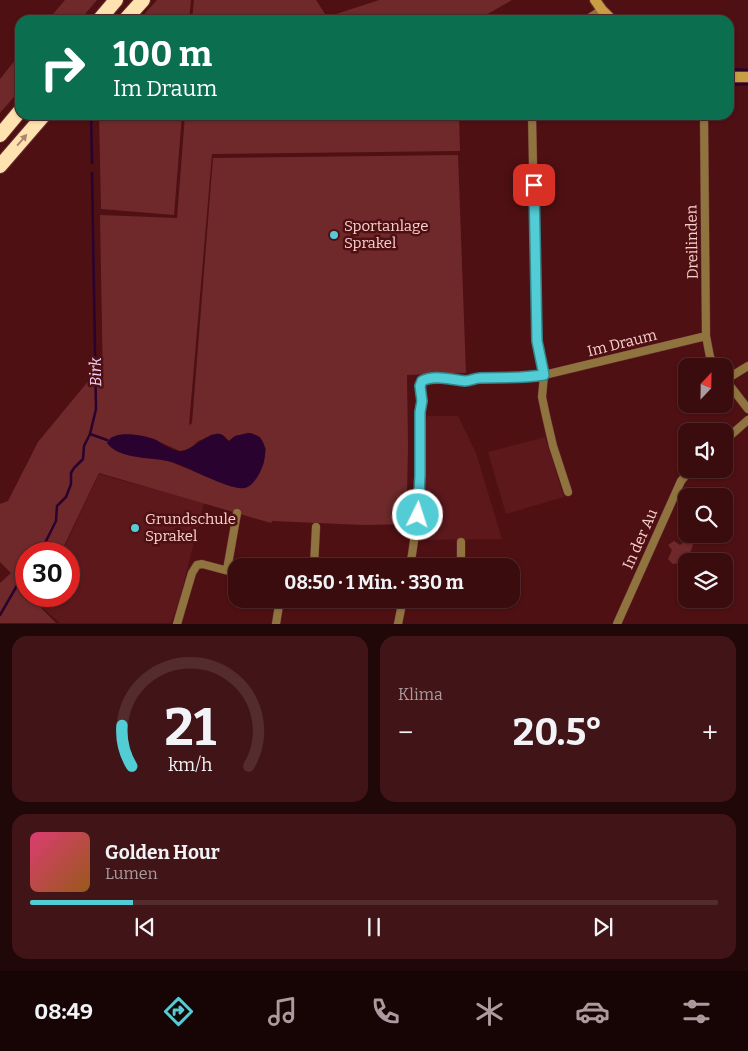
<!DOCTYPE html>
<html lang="de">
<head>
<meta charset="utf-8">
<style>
	:root { --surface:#3a0c0e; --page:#411517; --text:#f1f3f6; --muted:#ab9b9e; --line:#542c2e; --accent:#52ccd5 }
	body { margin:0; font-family:Bitter,serif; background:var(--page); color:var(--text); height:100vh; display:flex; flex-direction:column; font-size:19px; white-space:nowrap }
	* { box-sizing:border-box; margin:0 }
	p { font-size:16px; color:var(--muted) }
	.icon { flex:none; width:28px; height:28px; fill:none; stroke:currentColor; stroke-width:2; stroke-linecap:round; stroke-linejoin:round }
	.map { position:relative; height:624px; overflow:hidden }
	.panel { display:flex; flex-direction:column; gap:12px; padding:12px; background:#200708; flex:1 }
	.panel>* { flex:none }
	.banner { position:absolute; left:15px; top:15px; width:719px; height:105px; border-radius:15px; box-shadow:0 1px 4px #0004,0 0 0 1px var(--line); background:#0b6e4f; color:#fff; overflow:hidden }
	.needle { width:32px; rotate:22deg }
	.fabs { position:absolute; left:678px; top:358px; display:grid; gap:10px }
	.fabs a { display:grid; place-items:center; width:55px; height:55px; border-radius:10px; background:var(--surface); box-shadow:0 1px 4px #0004,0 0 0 1px var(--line); font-size:25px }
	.speed { position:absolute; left:15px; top:542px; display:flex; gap:10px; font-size:25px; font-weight:700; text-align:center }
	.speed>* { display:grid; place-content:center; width:65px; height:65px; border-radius:50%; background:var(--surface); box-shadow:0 1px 4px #0004,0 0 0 1px var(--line); line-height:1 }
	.speed .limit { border:8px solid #d22; background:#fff; color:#111 }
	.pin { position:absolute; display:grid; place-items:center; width:42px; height:42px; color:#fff; margin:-21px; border-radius:10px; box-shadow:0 2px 8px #0006 }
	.me { position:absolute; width:55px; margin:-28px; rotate:4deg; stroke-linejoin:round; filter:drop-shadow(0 0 4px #0008) }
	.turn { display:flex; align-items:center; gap:18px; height:105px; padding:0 15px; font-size:22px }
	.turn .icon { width:65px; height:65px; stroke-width:2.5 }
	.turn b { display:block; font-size:35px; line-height:42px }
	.big { font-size:38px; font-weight:700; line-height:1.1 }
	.panel .card { flex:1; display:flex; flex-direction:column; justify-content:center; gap:8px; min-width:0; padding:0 18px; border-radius:15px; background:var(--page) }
	.panel .dial { align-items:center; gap:0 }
	.dial svg { height:130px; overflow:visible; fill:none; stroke:var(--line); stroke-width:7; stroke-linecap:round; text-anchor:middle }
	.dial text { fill:var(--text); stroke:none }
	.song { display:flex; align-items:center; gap:15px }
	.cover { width:60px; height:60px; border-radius:8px; background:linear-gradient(135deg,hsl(340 70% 55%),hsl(30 70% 35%)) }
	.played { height:5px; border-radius:2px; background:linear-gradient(90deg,var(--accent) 15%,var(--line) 15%) }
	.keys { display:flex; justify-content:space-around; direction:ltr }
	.heat { display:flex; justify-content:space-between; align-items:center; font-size:28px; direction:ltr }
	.panel .tiles { flex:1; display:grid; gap:12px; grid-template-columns:1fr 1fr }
	.card:last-child { grid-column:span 2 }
	.trip { position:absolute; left:228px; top:558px; width:292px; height:50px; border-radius:15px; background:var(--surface); box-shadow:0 1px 4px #0004,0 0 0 1px var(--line); font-weight:700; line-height:50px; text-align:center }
	.tabs { display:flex; height:80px; justify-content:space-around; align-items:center; background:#170506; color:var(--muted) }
	.tabs .icon { width:35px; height:35px }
	.tabs .active { color:var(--accent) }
	.tabs b { font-size:22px; color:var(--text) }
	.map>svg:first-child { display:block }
	.built { fill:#5d181c }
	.green { fill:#6f292a; fill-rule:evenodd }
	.water { fill:#29022f }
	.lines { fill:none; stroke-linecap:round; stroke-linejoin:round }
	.stream { stroke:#29022f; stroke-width:2.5 }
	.street-casing { stroke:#692f31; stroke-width:9 }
	.secondary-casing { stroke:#692f31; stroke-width:12 }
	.highway-casing { stroke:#692f31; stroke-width:16 }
	.street { stroke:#8f743f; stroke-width:8 }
	.secondary { stroke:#c99d43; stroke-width:10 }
	.highway { stroke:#fee3b1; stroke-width:14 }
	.oneway { fill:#af846a }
	.route-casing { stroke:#35858a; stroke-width:12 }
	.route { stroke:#52ccd5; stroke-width:9 }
	.poi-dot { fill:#52ccd5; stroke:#4e1013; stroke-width:2 }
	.labels { text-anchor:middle; stroke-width:5; stroke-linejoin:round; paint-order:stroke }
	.poi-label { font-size:15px; fill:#f9d1ce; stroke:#4e1013; text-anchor:start }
	.street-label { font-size:15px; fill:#f9d1ce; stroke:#4e1013 }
	.water-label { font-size:16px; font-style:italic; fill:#f4d5f8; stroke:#4e1013 }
</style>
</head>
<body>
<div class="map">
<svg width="748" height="624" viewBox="0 0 748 624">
	<rect width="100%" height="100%" fill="#4e1013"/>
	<path class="built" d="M428,416H458L476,453L502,539L420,540L425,481L426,418Z
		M545,437L564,497L506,514L488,452Z
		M99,474L204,503L178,605L171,623H60L37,603L41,596H69V554H61Z"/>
	<path class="green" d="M65,0H97L80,20H48Z
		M157,0H191L189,20H139Z
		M194,0H316L327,17L379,0H512L477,20H192Z
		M20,54V90L0,113V79Z
		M99,115H182L174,215L101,209Z
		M185,115H459L460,151L212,154L189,425L192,423L213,158L458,155L466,373L407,375L408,446L407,494L413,495L411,524L364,525L272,521L271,523L99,473L60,554H26V596H39L36,603L56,623H0V583L11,573L0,562V504L8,501L38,442L90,379L103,384L100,215L177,218ZM251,433L260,437L266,449L263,465L251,485L205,476L166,460L131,455L116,450L107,443L120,435H136L153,439L180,451L190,449L198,441L218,434L223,435L229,441L235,436Z
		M688,539L693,545L689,556L681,563L673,564L668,559L672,550L668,545L674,541L680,545Z"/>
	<path class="water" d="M248,433C280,436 260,485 245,488C229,491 190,467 172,462C154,457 119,460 107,443C112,429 143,435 154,439C162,443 170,450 178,451C191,453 207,431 220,434C224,435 226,439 229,441L235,436Z"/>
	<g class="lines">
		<path class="stream" d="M729,69L748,70
			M729,85L748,84
			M91,115L92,163
			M90,434L107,440
			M35,554L36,551L44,545L56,521L57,506L66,497L71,484V473L74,468L83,459L84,446L90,434L96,409L92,173
			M0,615L26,570"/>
		<defs>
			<path id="street" d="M586,20L602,10
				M532,115L536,319L537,341L544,375L542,397L546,416L553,446L568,492
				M704,115L706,336L710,357L715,366
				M724,378L748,409
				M725,380L748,366
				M724,441L748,420
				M461,542V566
				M314,566L316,527
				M410,566C419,518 420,470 420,420C420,414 423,406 422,401C422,393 417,387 424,380L456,379L464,381L477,378H526L544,375L706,336
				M227,570L237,513
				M511,592L516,593
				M177,624L192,573L197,565L202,564L236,573
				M276,624L280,599
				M398,624L403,599
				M617,624L681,481L691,469"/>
			<path id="secondary" d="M595,0L602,10L612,20
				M729,77H748"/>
			<path id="highway" d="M99,20L116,0
				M125,20L143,0
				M0,135L20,111
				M0,166L44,115"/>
		</defs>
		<use href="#street" class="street-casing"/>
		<use href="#secondary" class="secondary-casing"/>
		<use href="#highway" class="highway-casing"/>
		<use href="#street" class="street"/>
		<use href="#secondary" class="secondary"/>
		<use href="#highway" class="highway"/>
	</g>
	<defs><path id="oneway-solid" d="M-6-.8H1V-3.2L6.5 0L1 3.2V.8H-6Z" transform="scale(1.25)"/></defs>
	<use class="oneway" href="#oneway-solid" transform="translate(22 140) rotate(-49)"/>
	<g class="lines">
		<defs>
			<path id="route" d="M418,515L420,475V412L422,401L420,386L422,381C434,374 452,380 465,381C470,381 475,378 480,378C502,378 522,378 544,375L537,341L534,185"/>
		</defs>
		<use href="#route" class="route-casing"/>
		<use href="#route" class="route"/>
	</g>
	<g class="poi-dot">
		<circle cx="334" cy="235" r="5"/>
		<circle cx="135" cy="528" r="5"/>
	</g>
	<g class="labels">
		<g class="poi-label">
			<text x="344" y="231">Sportanlage<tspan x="344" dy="17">Sprakel</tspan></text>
			<text x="145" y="524">Grundschule<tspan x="145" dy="17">Sprakel</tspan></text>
		</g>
		<g class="street-label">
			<text transform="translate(692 242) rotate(-91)" y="5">Dreilinden</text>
			<text transform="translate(622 343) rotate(-14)" y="5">Im Draum</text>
			<text transform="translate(640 539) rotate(-66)" y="5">In der Au</text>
		</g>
		<g class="water-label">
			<text transform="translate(95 372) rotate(-91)" y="6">Birk</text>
		</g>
	</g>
</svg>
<div class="fabs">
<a><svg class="needle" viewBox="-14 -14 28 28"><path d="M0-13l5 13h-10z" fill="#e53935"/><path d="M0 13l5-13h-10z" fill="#ab9b9e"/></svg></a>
<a><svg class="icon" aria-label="sound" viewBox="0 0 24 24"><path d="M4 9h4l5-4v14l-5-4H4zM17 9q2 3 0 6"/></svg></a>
<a><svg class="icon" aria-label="search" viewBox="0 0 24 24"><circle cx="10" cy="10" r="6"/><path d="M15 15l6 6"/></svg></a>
<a><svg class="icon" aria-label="layers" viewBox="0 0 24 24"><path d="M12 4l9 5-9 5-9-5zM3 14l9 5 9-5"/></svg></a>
</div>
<div class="speed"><div class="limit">30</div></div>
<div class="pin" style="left:534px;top:185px;background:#d93025"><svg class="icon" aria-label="arrive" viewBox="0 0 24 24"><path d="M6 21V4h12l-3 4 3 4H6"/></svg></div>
<svg class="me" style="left:418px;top:515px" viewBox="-20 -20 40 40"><circle r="17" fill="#52ccd5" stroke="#fff" stroke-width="3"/><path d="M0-11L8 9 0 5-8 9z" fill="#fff"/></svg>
<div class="trip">08:50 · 1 Min. · 330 m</div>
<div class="banner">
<div class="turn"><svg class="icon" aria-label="right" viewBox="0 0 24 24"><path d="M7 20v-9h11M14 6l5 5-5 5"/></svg><div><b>100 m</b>Im Draum</div></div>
</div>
</div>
<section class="panel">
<div class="tiles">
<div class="card dial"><svg viewBox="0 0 100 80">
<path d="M14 69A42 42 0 1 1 86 69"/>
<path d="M14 69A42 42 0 0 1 8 44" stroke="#52ccd5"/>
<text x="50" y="56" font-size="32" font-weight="700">21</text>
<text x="50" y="72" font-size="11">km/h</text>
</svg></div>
<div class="card"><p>Klima</p>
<div class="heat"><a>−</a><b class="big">20.5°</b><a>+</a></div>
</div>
<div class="card">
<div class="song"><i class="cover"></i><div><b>Golden Hour</b><p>Lumen</p></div></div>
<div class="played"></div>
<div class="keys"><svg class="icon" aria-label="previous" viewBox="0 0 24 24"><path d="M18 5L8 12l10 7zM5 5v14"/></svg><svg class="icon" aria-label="pause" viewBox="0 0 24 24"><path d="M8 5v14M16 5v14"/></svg><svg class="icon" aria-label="next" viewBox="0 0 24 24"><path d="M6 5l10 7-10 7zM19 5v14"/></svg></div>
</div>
</div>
</section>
<nav class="tabs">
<b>08:49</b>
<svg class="icon active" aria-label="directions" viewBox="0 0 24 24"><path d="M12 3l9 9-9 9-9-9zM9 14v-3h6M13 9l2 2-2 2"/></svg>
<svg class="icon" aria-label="music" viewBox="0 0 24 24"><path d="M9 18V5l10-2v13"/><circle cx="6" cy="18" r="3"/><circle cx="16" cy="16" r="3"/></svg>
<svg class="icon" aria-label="phone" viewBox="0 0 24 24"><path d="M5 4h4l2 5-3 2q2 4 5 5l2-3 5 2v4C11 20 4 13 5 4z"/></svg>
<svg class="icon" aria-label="climate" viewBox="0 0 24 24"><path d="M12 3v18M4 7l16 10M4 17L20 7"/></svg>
<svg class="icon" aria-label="car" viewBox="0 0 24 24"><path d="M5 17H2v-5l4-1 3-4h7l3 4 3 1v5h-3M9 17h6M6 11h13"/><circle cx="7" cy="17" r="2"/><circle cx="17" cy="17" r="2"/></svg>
<svg class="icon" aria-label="filters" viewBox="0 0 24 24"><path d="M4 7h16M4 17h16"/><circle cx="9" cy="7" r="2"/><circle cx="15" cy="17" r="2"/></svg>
</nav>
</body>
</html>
